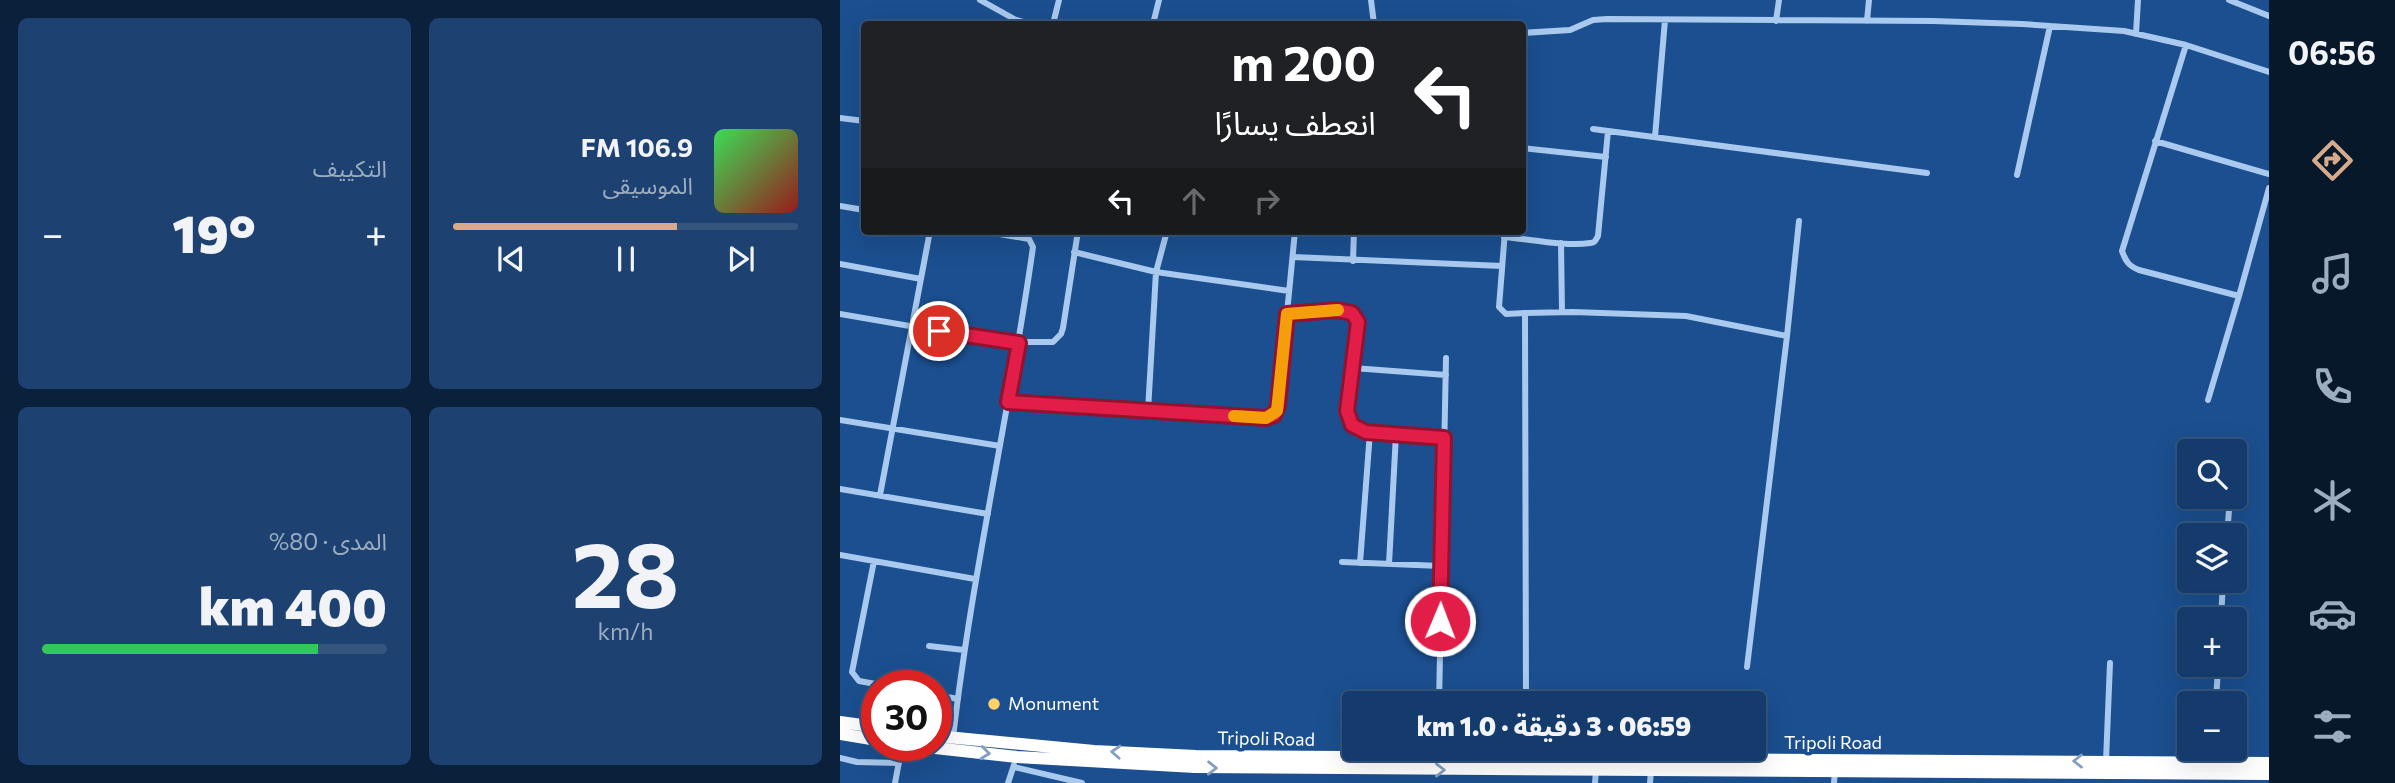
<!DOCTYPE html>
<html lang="ar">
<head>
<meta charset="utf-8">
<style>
	:root { --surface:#143b6b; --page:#1d4271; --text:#f1f3f6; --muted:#9dadc1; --line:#33557e; --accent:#d6ab8b }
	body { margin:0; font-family:Commissioner,"Noto Sans Arabic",sans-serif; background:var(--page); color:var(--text); direction:rtl; height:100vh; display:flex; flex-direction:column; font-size:26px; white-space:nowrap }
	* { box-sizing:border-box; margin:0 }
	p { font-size:23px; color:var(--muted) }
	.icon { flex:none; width:38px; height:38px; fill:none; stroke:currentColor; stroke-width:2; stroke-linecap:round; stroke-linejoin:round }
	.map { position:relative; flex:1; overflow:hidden; direction:ltr }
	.panel { display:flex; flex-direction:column; gap:18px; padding:18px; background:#0b203b; width:840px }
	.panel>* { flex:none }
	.guide { position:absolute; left:21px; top:21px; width:665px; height:214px; border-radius:7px; box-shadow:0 7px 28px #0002,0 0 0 2px var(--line); direction:rtl; background:#202124; color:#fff; overflow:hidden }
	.buttons { position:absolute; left:1337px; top:439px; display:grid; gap:14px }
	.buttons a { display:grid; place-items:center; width:70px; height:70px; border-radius:7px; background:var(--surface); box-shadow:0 7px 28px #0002,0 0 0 2px var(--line); font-size:35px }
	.speed { position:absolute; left:21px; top:670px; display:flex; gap:14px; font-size:35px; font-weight:700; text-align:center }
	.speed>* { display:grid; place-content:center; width:91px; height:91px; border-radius:50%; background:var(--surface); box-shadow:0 7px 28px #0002,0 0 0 2px var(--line); line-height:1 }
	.speed .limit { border:10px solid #d22; background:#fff; color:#111 }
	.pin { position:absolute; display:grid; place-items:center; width:60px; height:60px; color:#fff; margin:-30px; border:4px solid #fff; border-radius:50%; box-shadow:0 2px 7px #0007 }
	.me { position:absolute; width:77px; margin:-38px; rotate:1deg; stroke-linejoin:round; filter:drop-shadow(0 0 5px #0008) }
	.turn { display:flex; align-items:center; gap:24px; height:147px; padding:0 35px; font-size:32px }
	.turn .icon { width:91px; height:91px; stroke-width:2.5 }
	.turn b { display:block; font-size:49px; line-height:60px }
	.lanes { display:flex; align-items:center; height:66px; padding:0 35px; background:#0003; justify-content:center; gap:35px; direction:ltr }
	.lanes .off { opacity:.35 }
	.big { font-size:52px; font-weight:800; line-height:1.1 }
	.panel .tile { flex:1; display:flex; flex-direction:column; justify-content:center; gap:10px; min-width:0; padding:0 24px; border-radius:10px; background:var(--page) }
	.panel .dial { align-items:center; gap:0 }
	.dial b { font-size:91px; line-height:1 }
	.song { display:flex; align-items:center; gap:21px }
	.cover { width:84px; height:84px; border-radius:10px; background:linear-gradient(135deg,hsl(130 70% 55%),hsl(0 70% 35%)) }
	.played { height:7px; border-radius:4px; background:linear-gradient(90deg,var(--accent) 65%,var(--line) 65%) }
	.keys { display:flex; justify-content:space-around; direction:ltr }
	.heat { display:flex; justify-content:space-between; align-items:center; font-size:38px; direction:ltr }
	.charge { height:10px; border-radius:5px; background:linear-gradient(90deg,#34c759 80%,var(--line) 0) }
	.panel .tiles { flex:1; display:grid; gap:18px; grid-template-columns:repeat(2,1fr) }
	.trip { position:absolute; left:502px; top:691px; width:424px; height:70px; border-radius:7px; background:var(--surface); box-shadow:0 7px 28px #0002,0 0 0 2px var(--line); font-weight:800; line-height:70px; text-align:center; direction:rtl }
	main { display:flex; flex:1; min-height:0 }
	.tabs { display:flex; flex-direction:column; width:126px; justify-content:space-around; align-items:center; background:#08182b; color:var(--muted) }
	.tabs .icon { width:49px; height:49px }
	.tabs .active { color:var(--accent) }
	.tabs b { font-size:32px; color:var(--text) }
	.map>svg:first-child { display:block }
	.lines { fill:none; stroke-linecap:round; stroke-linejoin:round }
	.street { stroke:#a9c9ee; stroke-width:6 }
	.highway { stroke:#fff; stroke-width:12 }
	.oneway { stroke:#829ec1 }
	.route-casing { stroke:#92132f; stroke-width:18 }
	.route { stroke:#e11d48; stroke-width:12 }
	.slow { stroke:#f59e0b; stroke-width:12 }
	.poi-dot { fill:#ffd166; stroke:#1b4f8f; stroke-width:2.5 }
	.labels { text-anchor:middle; stroke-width:7; stroke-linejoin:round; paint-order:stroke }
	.poi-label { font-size:18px; fill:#fff; stroke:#1b4f8f; text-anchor:start }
	.street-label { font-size:18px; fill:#fff; stroke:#1b4f8f }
</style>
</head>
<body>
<main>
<nav class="tabs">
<b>06:56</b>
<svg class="icon active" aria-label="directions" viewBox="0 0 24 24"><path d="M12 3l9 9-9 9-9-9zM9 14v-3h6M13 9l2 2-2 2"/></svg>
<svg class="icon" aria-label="music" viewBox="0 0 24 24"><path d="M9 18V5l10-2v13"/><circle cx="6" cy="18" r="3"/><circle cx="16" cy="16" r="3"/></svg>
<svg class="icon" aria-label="phone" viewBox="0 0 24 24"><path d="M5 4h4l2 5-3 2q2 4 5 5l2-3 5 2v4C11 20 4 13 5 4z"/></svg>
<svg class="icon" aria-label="climate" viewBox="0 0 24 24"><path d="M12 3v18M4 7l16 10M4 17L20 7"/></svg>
<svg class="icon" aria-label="car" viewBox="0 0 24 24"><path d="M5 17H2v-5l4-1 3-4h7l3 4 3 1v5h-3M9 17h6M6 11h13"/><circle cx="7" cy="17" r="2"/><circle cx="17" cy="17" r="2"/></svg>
<svg class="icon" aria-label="filters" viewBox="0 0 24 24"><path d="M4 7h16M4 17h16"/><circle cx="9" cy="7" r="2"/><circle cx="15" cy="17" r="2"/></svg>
</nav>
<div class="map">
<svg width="1429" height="783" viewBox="0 0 1429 783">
	<rect width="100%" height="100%" fill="#1b4f8f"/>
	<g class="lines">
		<path class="street" d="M140,0L176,20L190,24
			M531,0L534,24
			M1389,0L1429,16
			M936,21L939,0
			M1027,21L1029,0
			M213,24L219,0
			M313,24L319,0
			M682,33L730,30L753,20L767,19L1093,21L1182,24L1284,31L1346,45L1429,72
			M1296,34L1298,0
			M1346,45L1282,251C1286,262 1289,266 1299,270L1399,296L1429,188
			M0,118L24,121
			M753,129L1087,173
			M815,137L825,20
			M1315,141L1429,174
			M682,148L766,157
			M1177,175L1210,26
			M0,206L24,210
			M665,231L659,307L666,314L685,313
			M664,237C688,239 728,247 750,243C756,242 755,241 758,236L768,131
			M721,243L722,312
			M234,252L316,272L449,291
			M453,257L662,266
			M513,261L514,231
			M0,264L81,279
			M0,314L162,342H213L221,334L223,328L238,231
			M447,314L497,310L505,311L516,317L518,330L507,411L512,425L526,432L604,438
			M947,336L959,221
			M513,368L606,375
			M1368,400L1399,296
			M168,402L430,417L434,415L438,406L455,231
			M308,411L316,272L327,231
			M0,420L160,446
			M0,489L148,514
			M40,495L90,231
			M1387,536L1390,497
			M0,555L135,579
			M34,561L12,672L19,681L47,686
			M502,562L601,566
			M520,563L530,432
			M549,564L556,434
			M1381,620L1383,581
			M89,646L124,650
			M96,695L118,699
			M599,704L606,358
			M686,704L685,313L733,312L846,316L947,336L907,667
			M1376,704L1378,665
			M113,738C132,573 170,411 193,247L189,239L142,231
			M0,758L17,762L59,763
			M1266,761L1270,663
			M1372,762L1373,749
			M174,767L242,783
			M55,783L62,746
			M168,783L174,765
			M755,783L756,771
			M810,783L811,771
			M994,783L995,771"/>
		<path class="highway" d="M0,722L37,727
			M0,734L37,740
			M96,736L254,751L356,756L1429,763
			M77,746L177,757L355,767L1429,774"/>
	</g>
	<defs><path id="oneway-chevron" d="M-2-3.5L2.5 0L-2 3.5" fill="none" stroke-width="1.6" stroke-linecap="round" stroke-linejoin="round" transform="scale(1.75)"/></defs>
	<g class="oneway">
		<use href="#oneway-chevron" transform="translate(276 752) rotate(-177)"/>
		<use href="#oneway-chevron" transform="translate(145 753) rotate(6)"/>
		<use href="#oneway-chevron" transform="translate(1238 761) rotate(-180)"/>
		<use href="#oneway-chevron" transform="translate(372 768) rotate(1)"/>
		<use href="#oneway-chevron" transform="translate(600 770)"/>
	</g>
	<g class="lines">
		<defs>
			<path id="route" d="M99,331L179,343L168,402L426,418L434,415L438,406L447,314L497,310L512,313L518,322L507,411L512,425L526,432L604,438L600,621"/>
		</defs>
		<use href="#route" class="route-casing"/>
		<use href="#route" class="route"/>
		<path class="slow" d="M394,416L426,418L437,411L447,314L498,310"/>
	</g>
	<circle class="poi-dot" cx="154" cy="704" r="7"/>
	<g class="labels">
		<g class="poi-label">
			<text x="168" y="710">Monument</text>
		</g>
		<g class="street-label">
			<text transform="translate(426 739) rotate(1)" y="6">Tripoli Road</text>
			<text x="993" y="749">Tripoli Road</text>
		</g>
	</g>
</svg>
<div class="buttons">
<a><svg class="icon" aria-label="search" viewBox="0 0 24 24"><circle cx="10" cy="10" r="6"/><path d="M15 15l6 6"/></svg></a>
<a><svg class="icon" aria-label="layers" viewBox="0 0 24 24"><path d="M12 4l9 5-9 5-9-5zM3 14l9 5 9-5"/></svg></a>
<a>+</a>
<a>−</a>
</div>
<div class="speed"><div class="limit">30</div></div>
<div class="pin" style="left:99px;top:331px;background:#d93025"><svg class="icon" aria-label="arrive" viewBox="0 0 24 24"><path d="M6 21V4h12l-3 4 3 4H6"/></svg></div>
<svg class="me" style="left:600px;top:621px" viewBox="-20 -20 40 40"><circle r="17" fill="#e11d48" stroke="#fff" stroke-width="3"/><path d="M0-11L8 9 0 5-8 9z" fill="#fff"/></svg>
<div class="trip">06:59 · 3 دقيقة · 1.0 km</div>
<div class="guide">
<div class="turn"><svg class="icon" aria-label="left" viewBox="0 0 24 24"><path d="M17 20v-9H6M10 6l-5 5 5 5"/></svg><div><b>200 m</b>انعطف يسارًا</div></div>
<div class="lanes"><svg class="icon" aria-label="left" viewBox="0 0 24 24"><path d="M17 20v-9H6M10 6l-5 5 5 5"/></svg><svg class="icon off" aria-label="ahead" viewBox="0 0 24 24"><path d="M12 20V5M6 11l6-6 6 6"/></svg><svg class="icon off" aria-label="right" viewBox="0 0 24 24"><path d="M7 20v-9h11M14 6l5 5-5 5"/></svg></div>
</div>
</div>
<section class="panel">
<div class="tiles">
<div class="tile">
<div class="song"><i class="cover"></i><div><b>106.9 FM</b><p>الموسيقى</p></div></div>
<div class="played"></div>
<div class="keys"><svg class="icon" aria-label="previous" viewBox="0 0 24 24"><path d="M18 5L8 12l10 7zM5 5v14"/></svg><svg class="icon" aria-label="pause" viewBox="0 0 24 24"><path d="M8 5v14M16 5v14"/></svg><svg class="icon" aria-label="next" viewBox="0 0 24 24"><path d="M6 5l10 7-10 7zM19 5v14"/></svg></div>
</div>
<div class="tile"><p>التكييف</p>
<div class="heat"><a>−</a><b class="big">19°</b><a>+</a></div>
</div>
<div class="tile dial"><b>28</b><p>km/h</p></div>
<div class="tile"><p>المدى · 80%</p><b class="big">400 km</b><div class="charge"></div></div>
</div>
</section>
</main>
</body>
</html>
